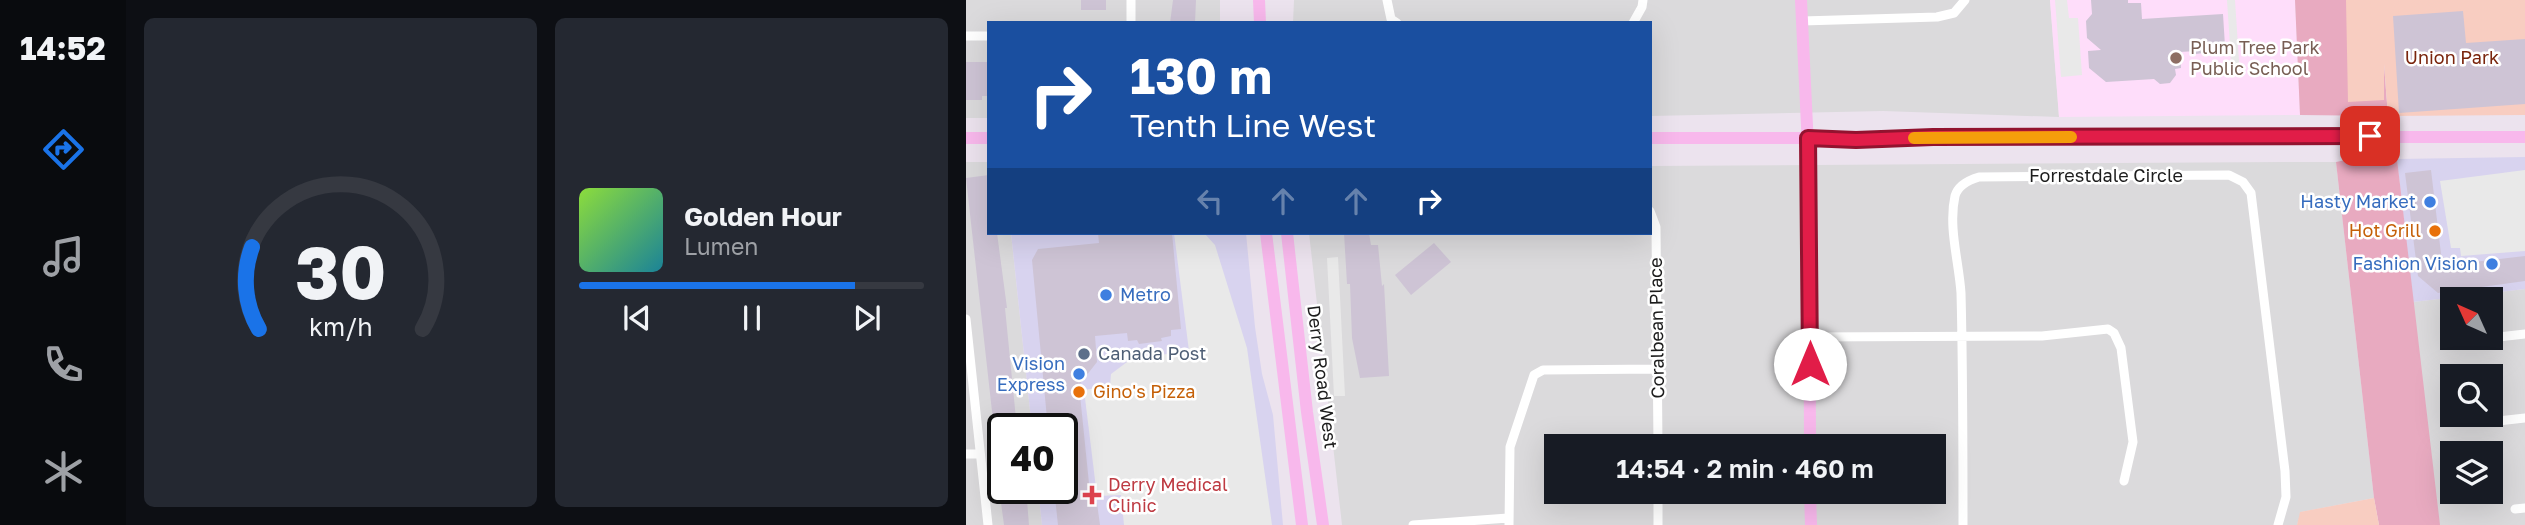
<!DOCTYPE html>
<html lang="en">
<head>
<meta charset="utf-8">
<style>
	:root { --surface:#171b24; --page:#242831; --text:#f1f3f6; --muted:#9ea1a6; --line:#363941; --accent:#1a73e8 }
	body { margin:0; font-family:"Golos Text",sans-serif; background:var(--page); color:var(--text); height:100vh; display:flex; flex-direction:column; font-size:26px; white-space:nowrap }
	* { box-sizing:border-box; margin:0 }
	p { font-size:23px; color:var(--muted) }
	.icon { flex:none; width:38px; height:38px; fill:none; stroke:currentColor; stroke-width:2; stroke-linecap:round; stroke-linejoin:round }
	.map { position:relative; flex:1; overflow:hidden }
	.details { display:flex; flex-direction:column; gap:18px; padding:18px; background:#0d0f14; width:840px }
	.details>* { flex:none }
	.hud { position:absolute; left:21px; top:21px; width:665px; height:214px; border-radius:0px; box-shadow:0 7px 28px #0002; background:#1a4fa0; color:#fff; overflow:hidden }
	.needle { width:46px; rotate:315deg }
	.controls { position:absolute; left:1474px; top:287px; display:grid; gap:14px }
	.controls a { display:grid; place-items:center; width:63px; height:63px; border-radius:0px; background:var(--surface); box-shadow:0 7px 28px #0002; font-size:35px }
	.speed { position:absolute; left:21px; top:413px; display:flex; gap:14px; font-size:35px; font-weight:700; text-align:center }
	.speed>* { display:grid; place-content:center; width:91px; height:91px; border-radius:50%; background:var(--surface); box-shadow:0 7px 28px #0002; line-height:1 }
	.speed .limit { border:4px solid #111; border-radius:10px; background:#fff; color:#111 }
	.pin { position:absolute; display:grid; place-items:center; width:60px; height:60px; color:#fff; margin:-30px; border-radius:14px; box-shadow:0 4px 10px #0006 }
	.me { position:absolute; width:77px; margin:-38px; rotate:0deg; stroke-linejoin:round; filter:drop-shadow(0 0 5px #0008) }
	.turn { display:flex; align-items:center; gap:24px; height:147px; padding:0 28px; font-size:32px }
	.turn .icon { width:91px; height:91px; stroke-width:2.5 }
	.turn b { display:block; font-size:49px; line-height:60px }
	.lanes { display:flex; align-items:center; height:66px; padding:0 28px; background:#0003; justify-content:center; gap:35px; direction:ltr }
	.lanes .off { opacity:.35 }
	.details .tile { flex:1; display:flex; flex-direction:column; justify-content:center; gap:10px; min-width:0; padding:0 24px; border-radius:10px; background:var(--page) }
	.details .dial { align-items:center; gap:0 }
	.dial svg { height:182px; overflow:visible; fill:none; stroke:var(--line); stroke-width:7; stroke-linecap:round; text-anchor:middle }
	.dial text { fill:var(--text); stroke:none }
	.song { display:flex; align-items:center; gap:21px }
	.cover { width:84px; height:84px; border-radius:10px; background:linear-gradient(135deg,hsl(90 70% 55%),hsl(190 70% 35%)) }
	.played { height:7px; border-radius:4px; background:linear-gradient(90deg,var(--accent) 80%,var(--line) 80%) }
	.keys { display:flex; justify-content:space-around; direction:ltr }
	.details .tiles { flex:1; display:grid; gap:18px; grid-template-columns:repeat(2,1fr) }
	.trip { position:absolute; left:578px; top:434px; width:402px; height:70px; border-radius:0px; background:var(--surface); box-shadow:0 7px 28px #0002; font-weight:600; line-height:70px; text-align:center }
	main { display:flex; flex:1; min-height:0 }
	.tab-bar { display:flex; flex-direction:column; width:126px; justify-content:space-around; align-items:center; background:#090b0e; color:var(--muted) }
	.tab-bar .icon { width:49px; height:49px }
	.tab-bar .on { color:var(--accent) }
	.tab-bar b { font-size:32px; color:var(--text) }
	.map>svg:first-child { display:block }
	.residential { fill:#dbdadc; fill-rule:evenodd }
	.commercial { fill:#d8d3ef }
	.education { fill:#feddfa }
	.grass { fill:#e8aac0 }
	.park { fill:#f8cdc1 }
	.parking { fill:#e9e9e9 }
	.building { fill:#cec4d5 }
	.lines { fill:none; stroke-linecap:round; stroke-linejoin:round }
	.street { stroke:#fff; stroke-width:9 }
	.secondary { stroke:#f8b8ec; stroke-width:12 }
	.route-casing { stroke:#92132f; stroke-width:18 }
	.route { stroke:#e11d48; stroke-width:12 }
	.slow { stroke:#f59e0b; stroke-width:12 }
	.education-dot { fill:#8d6e63; stroke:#fff; stroke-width:2.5 }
	.shop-dot { fill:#3f7fe0; stroke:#fff; stroke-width:2.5 }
	.food-dot { fill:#e8710a; stroke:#fff; stroke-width:2.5 }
	.service-dot { fill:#5c6f8a; stroke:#fff; stroke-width:2.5 }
	.health-dot { fill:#e0444e; stroke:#fff; stroke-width:2.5 }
	.labels { text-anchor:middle; stroke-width:5; stroke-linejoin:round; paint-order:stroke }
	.education-label { font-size:18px; fill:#785e54; stroke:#fff; text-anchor:start }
	.park-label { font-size:18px; fill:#7a250d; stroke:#fff }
	.street-label { font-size:18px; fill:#1d1d1d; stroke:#fff }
	.shop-label { font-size:18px; fill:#366cbe; stroke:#fff; text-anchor:end }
	.food-label { font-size:18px; fill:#c56008; stroke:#fff; text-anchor:end }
	.service-label { font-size:18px; fill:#4e5e75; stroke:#fff; text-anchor:start }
	.health-label { font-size:18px; fill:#be3a42; stroke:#fff; text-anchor:start }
</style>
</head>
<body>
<main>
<nav class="tab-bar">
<b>14:52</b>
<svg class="icon on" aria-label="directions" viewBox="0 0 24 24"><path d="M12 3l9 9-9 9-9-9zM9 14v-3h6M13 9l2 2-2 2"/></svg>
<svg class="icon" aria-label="music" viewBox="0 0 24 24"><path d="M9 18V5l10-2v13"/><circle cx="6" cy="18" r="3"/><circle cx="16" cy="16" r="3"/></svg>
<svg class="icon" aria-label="phone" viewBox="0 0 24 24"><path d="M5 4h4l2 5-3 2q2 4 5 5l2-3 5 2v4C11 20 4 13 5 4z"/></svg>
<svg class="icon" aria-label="climate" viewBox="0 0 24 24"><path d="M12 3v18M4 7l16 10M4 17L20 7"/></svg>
</nav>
<section class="details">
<div class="tiles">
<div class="tile dial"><svg viewBox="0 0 100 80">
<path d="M14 69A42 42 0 1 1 86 69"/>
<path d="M14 69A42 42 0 0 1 11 33" stroke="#1a73e8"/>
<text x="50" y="56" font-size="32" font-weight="700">30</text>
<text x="50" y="72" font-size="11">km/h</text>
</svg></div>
<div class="tile">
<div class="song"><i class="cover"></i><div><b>Golden Hour</b><p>Lumen</p></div></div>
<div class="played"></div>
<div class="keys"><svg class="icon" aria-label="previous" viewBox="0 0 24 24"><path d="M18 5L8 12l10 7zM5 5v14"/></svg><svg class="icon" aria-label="pause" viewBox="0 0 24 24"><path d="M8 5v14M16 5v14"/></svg><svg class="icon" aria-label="next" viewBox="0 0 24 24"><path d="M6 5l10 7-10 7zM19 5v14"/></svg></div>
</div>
</div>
</section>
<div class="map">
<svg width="1559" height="525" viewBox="0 0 1559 525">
	<rect width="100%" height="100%" fill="#ece3ee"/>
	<path class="residential" d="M0,0H254V23H23V118H0Z
		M328,0H1084L1093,117L917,111L684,116V23H327Z
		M0,162H23V233H45L66,429H37V488H72L76,525H0Z
		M1316,162H1370L1408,498L1335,512L1331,525H376L343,233H684V166ZM590,446H968V492H590Z
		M1559,289V525H1473L1447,302ZM1486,299H1524V338H1486ZM1486,376H1524V415H1486ZM1486,453H1524V492H1486Z"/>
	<path class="commercial" d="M1559,157V289L1447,302L1431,159Z
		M45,233H280L289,327L296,374L307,415L317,525H76L72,488H96V429H66Z"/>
	<path class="education" d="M1084,0H1329L1334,115L1093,117Z"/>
	<path class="grass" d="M1329,0H1413L1422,116L1334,115Z
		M1431,159L1474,525H1413L1408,498L1370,162L1380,160Z"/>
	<path class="park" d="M1380,0H1559V115L1422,116L1418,64V100L1382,102Z
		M1408,498L1413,525H1331L1334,512Z"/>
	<path class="parking" d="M1089,0H1101L1103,18H1112L1116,75L1095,77Z
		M1261,0H1269L1274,76H1266Z
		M1559,170V251L1495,256L1494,248H1485L1474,181Z
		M208,233H238L249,245L281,348L306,525H158L155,495L131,496L118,390L144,386L145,374L165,359L223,351Z
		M372,257L379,396H368L361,258Z"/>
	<path class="building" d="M115,0H140V10H115Z
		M207,0H230L229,23H204Z
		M1125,0H1162V3H1175L1176,19L1257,14L1259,46L1245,45L1244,52L1230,54V51L1214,52L1215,68L1209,69L1210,75L1204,83L1194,84L1188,79L1140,82L1123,68L1122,51L1135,50L1121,38L1120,21L1126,14Z
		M1497,11L1500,43L1559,39V104L1433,113L1427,16Z
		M0,62H23V96H16V100H0Z
		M1465,170L1476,262L1482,265L1559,256V281L1472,293L1452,276L1439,173Z
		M23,175V233H31L41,308H39L51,429H37V456H31L0,178Z
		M132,233H206L215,329L205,330V336L195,338L196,341L173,344L171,340L162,341L161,333L129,336L131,362L113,385L125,503H131L134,525H92L88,488H96V429H82L66,260L72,249L133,243Z
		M378,233H403L405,245H412L416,286L418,284L423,376L394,378L386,338L384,284H381Z
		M468,243L485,262L445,295L429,275Z
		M33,488H60L63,525H38Z"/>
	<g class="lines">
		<path class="street" d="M421,0L425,19L431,23
			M836,21L971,17L988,13L999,0
			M165,23V0
			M667,23L676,7L677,0
			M0,36H23
			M684,211L690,227L692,446
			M0,319L22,525
			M844,337L1076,336L1142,329L1148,333L1155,348L1167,442L1158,481
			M1524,338L1559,334
			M1532,421L1559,418
			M0,454H14
			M1549,509L1559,508
			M447,525L542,518
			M543,525L544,447L568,375L577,370L692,369
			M692,525V492
			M997,525C997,448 997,370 995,293C993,262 982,227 989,196C992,185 1003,180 1013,177L1263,175L1277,182L1285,193L1319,471L1320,497L1312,525"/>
		<path class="secondary" d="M293,0L294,23
			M835,0L843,168L844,446
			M0,138H23
			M684,138H842L864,140L975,137H1559
			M300,233L336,525
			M321,233L341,412L357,525
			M844,492L845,525"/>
	</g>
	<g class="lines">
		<defs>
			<path id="route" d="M844,364L842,138L890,140L967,137L1404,136"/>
		</defs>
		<use href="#route" class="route-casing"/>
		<use href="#route" class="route"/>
		<path class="slow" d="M948,138L1105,137"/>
	</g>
	<circle class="education-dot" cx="1210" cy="58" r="7"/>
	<g class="shop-dot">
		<circle cx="1464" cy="202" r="7"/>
		<circle cx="1526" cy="264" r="7"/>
		<circle cx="140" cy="295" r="7"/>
		<circle cx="113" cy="374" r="7"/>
	</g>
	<g class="food-dot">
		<circle cx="1469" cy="231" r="7"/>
		<circle cx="113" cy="392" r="7"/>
	</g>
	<circle class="service-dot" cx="118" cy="354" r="7"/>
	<path class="health-dot" d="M122.5 484.5h7v7h7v7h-7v7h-7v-7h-7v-7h7z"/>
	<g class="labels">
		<g class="education-label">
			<text x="1224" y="54">Plum Tree Park<tspan x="1224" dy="21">Public School</tspan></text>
		</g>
		<g class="park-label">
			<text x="1486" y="64">Union Park</text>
		</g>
		<g class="street-label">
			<text x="1140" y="182">Forrestdale Circle</text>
			<text transform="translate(691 328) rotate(-91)" y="6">Coralbean Place</text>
			<text transform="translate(356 377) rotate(83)" y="6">Derry Road West</text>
		</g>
		<g class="shop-label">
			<text x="1450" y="208">Hasty Market</text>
			<text x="1512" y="270">Fashion Vision</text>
			<text x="154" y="301" text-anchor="start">Metro</text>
			<text x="99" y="370">Vision<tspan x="99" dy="21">Express</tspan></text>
		</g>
		<g class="food-label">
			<text x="1455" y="237">Hot Grill</text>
			<text x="127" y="398" text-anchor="start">Gino's Pizza</text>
		</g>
		<g class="service-label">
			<text x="132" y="360">Canada Post</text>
		</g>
		<g class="health-label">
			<text x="142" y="491">Derry Medical<tspan x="142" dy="21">Clinic</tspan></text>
		</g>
	</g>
</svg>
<div class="controls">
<a><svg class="needle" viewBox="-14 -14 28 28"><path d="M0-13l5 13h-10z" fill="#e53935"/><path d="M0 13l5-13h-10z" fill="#9ea1a6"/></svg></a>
<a><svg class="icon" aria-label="search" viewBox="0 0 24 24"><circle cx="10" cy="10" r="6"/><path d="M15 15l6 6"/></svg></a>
<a><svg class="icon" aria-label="layers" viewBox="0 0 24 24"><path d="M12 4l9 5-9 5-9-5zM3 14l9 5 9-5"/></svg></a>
</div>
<div class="speed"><div class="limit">40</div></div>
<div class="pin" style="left:1404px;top:136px;background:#d93025"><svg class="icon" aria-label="arrive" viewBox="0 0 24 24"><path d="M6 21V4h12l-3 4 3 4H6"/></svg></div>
<svg class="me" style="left:844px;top:364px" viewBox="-20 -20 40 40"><circle r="19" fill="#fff"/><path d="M0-13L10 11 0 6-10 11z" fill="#e11d48"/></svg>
<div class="trip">14:54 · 2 min · 460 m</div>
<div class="hud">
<div class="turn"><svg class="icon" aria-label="right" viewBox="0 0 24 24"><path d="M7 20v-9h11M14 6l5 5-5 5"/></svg><div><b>130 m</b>Tenth Line West</div></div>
<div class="lanes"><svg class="icon off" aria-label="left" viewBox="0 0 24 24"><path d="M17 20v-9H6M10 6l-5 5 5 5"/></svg><svg class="icon off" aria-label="ahead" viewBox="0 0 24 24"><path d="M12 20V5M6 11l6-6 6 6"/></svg><svg class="icon off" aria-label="ahead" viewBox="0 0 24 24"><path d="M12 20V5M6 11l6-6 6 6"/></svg><svg class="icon" aria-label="right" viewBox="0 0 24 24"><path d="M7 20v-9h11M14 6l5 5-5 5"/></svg></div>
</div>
</div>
</main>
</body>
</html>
